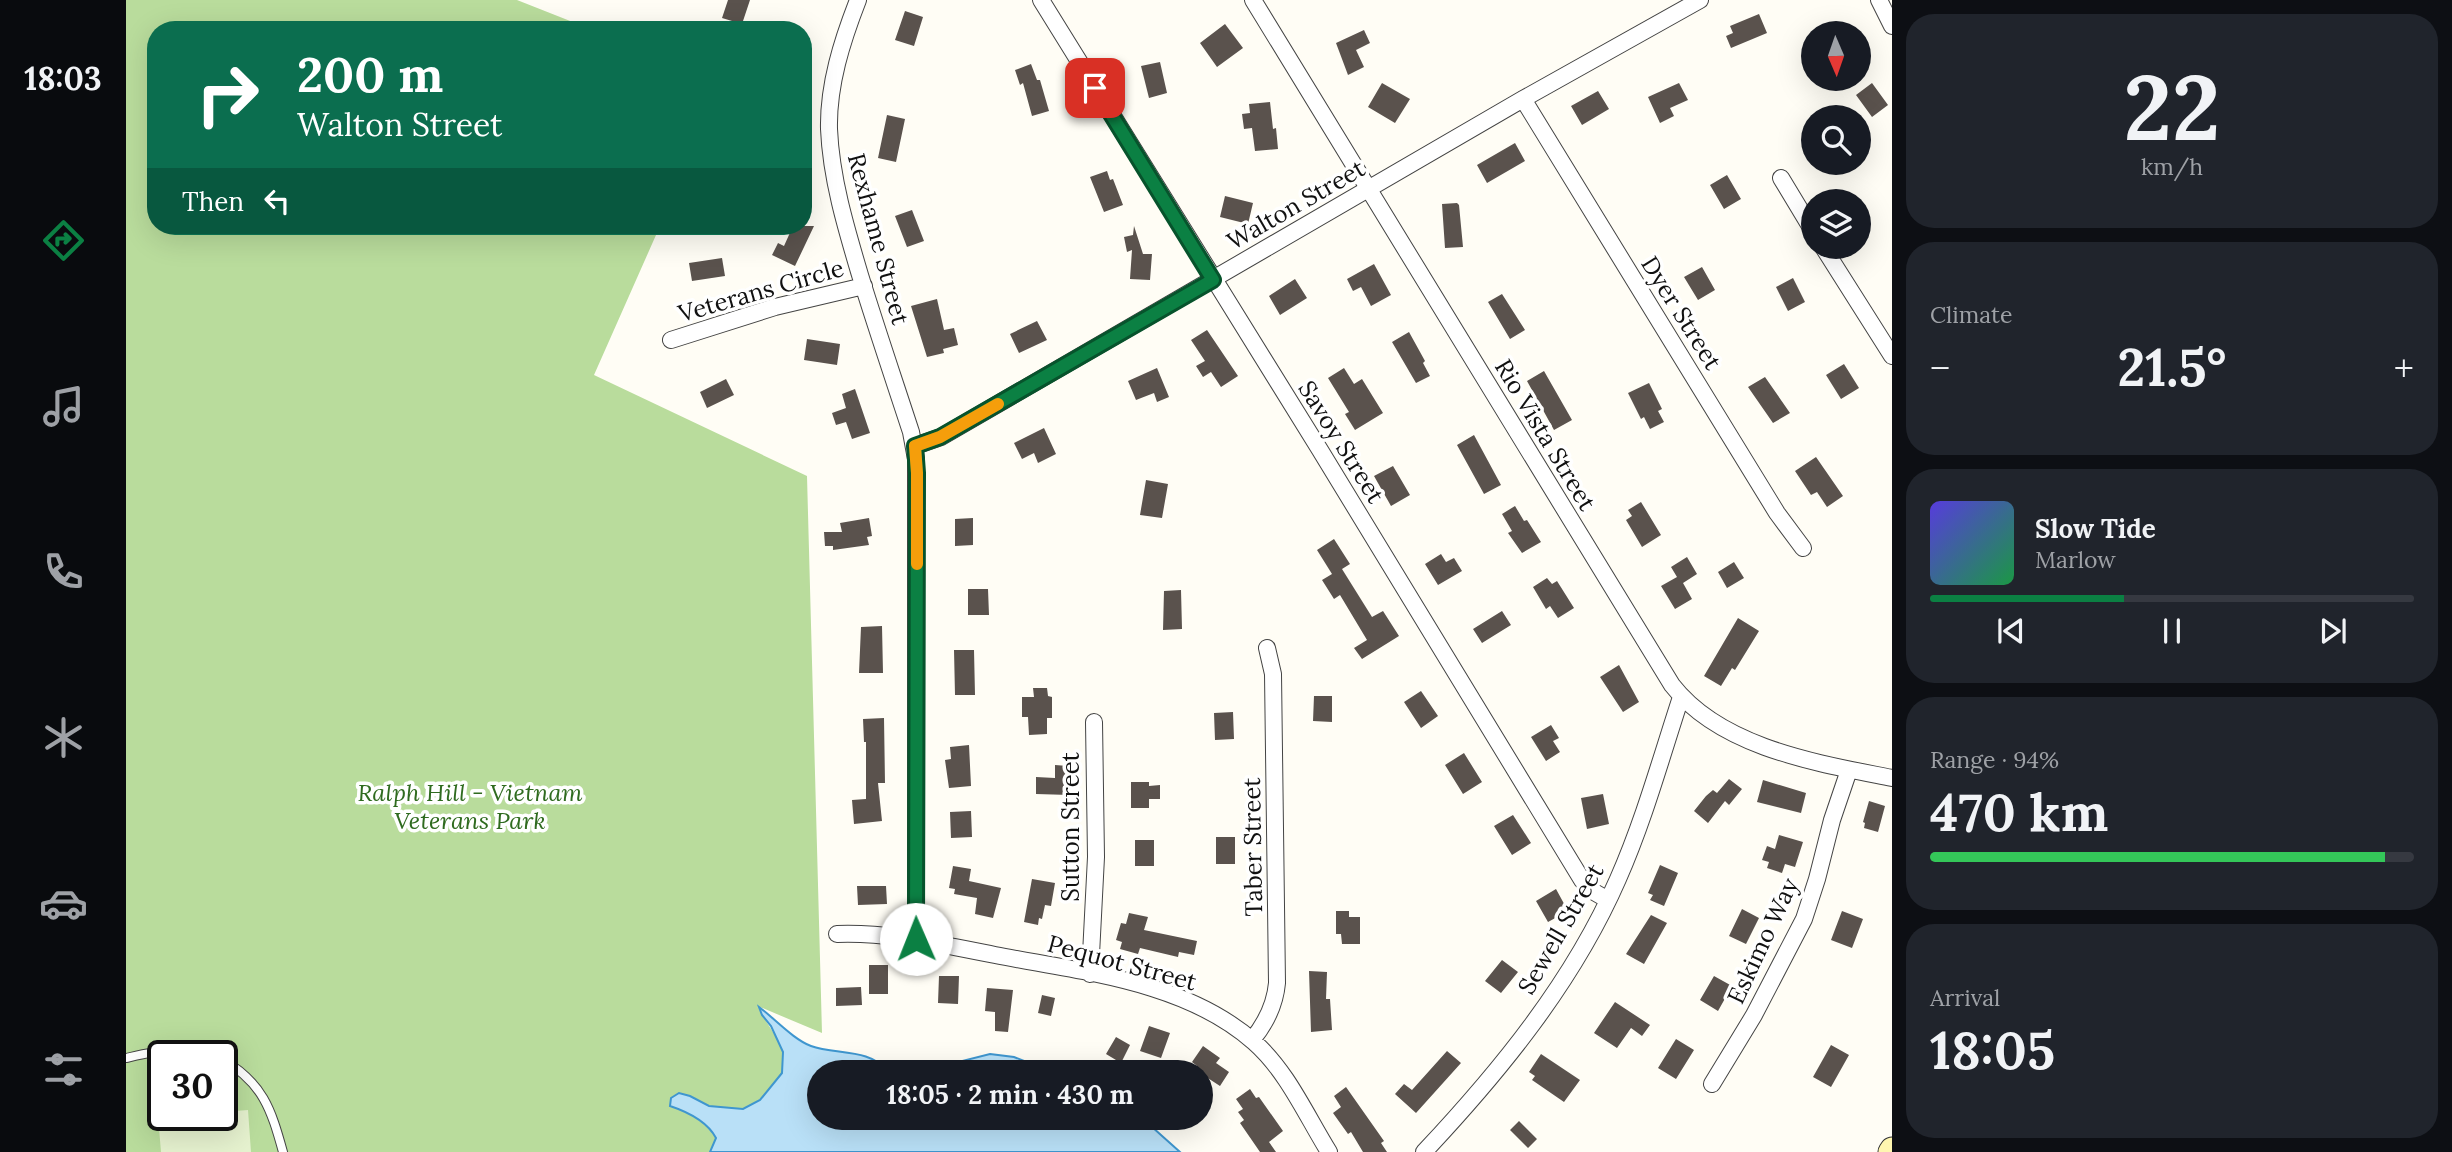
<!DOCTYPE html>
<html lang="en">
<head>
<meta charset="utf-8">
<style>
	:root { --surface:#171b24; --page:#20242c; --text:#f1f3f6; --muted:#9ea1a6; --line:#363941; --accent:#0b8043 }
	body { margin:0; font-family:Lora,serif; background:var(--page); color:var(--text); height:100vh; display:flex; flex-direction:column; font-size:26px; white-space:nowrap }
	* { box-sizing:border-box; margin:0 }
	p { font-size:23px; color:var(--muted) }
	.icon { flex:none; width:38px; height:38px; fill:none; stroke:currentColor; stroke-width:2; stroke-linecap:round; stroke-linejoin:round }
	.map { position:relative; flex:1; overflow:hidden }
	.drawer { display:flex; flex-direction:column; gap:14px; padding:14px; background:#0d0f14; width:560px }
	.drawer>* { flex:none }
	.top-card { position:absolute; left:21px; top:21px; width:665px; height:214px; border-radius:28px; box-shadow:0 7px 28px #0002; background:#0b6e4f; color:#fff; overflow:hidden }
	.needle { width:46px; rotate:178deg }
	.buttons { position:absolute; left:1675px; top:21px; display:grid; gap:14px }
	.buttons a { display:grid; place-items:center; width:70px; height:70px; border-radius:50%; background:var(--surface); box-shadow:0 7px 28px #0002; font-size:35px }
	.speed { position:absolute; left:21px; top:1040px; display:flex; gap:14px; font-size:35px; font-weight:700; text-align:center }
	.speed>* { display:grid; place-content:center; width:91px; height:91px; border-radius:50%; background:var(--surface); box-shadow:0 7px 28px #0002; line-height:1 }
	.speed .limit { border:4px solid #111; border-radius:10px; background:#fff; color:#111 }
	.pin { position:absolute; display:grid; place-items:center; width:60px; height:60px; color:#fff; margin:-30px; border-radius:14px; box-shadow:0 4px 10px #0006 }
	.me { position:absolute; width:77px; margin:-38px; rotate:359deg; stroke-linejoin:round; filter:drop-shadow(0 0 5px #0008) }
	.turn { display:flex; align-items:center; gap:24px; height:147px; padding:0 35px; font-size:32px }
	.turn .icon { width:91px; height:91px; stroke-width:2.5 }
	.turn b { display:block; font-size:49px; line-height:60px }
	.then { display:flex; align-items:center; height:66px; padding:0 35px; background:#0003; gap:14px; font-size:26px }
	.big { font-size:52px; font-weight:800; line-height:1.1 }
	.drawer .widget { flex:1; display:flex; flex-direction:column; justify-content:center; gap:10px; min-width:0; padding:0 24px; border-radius:28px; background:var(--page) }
	.drawer .dial { align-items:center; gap:0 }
	.dial b { font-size:91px; line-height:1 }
	.song { display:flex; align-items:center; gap:21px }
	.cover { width:84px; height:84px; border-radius:10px; background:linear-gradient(135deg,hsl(250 70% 55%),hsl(140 70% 35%)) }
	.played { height:7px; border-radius:4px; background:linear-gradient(90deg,var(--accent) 40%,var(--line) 40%) }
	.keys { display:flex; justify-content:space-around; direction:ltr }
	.heat { display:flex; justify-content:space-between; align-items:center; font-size:38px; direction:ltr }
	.charge { height:10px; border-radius:5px; background:linear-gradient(90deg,#34c759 94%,var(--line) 0) }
	.trip { position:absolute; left:681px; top:1060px; width:406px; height:70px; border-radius:35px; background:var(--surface); box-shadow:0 7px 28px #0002; font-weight:800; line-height:70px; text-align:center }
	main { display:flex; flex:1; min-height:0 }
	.dock { display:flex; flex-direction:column; width:126px; justify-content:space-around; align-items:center; background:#090b0e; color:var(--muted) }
	.dock .icon { width:49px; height:49px }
	.dock .on { color:var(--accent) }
	.dock b { font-size:32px; color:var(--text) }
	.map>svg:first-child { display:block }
	.forest { fill:#b9dc9c; fill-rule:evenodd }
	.pitch { fill:#e6f2cf }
	.water { fill:#b9e0f7; stroke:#3f96cf; stroke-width:2 }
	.building { fill:#5a524d }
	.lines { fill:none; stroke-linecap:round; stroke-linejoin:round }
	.service-casing { stroke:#444; stroke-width:10 }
	.minor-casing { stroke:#444; stroke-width:18 }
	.secondary-casing { stroke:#333; stroke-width:25 }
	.service { stroke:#fff; stroke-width:8 }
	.minor { stroke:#fff; stroke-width:16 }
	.secondary { stroke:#fff6b0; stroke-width:23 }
	.route-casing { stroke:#07532c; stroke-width:18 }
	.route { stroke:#0b8043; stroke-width:12 }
	.slow { stroke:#f59e0b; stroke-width:12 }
	.labels { text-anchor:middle; stroke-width:7; stroke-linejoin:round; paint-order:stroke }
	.street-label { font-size:24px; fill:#111; stroke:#fff }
	.park-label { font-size:24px; font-style:italic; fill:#2f6b1f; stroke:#fff }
</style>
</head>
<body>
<main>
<nav class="dock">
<b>18:03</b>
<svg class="icon on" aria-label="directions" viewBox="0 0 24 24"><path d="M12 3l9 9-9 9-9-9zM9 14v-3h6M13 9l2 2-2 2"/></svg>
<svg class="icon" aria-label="music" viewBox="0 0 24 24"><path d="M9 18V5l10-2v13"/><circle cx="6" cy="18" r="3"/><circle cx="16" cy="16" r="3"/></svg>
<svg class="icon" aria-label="phone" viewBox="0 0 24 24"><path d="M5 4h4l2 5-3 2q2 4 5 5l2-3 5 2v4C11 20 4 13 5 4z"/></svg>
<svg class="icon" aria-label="climate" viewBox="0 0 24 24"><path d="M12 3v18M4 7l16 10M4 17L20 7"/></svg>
<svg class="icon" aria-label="car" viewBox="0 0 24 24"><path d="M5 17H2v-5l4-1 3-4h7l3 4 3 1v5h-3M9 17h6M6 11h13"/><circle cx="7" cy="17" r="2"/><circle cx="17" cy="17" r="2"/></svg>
<svg class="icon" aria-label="filters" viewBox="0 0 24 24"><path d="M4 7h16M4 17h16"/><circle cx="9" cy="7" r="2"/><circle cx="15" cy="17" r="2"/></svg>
</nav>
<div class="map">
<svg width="1766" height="1152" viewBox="0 0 1766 1152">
	<rect width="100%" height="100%" fill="#fffdf5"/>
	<path class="forest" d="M0,0H391L467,30H30V226H534L468,375L681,476L696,1033L634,1007C637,1022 652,1034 656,1051C657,1055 658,1068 656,1073C652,1084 628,1107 616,1109C603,1111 584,1108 573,1101L545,1106C562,1112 580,1121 590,1138L584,1152H0ZM37,1055H96V1115H37Z"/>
	<path class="pitch" d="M122,1110L125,1152H35L32,1116L96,1115V1112Z"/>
	<path class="water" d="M633,1007C648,1018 668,1040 685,1046C709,1055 744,1048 761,1071L762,1073H693V1118H1016L1054,1152H584L590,1138C581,1121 562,1112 544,1106L545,1098L553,1093L564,1096L583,1106L617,1109L634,1100L656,1073L657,1052L645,1026L636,1015Z
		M864,1054L888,1057L929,1073H832L836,1061Z"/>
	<path class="building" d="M602,0H624L616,24L596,18Z
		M779,11L797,17L788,46L769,40Z
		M1633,14L1641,33L1605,48L1600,36L1607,33L1604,26Z
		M1099,24L1117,48L1091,67L1074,43Z
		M1238,30L1244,43L1230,50L1238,67L1222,75L1210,43Z
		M1034,62L1041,93L1023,98L1015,66Z
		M905,64L911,80H914L923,111L906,116L897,83L894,85L889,70Z
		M1256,83L1284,99L1269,123L1242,107Z
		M1553,83L1562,100L1544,108L1548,116L1534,123L1522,97Z
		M1746,83L1762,105L1746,117L1730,95Z
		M1472,91L1483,109L1456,125L1445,106Z
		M1144,102L1147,129L1150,128L1152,149L1129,151L1126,128L1118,129L1116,114L1124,113L1123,104Z
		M761,115L779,119L770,162L752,158Z
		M1389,143L1399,161L1361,183L1351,165Z
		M981,171L984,180L987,179L997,205L978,212L964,177Z
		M1601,175L1615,199L1598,209L1584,185Z
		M1099,196L1127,203L1122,224L1094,217Z
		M1331,203L1333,205L1337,247L1319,248L1316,204Z
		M786,210L798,241L781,247L769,216Z
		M667,226H688L669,266L646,255L652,243L658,246Z
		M1008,226L1017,254H1026L1024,280L1004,279L1006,250L1001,252L998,237L1007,235Z
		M596,258L599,276L566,281L563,263Z
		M1248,264L1265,295L1245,306L1235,287L1227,291L1221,279Z
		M1576,267L1589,290L1572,300L1558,277Z
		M1667,278L1679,302L1662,311L1650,287Z
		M1169,279L1181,298L1154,315L1143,296Z
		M1376,294L1399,330L1384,339L1362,302Z
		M811,299L818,330L828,328L832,345L817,349L818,353L801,357L785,306Z
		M911,321L921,340L893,353L884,334Z
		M1081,330L1112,376L1095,387L1085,372L1077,377L1070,366L1079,361L1065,340Z
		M1283,332L1299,361L1297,363L1304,376L1290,383L1266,342Z
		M681,339L714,344L711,365L678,360Z
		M1718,364L1733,388L1715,399L1700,375Z
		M1031,368L1043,397L1031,402L1028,393L1010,400L1002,381Z
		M1218,368L1228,384L1236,379L1257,413L1229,430L1219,414L1223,412L1202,378Z
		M1418,371L1446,420L1428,430L1401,381Z
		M1639,377L1664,413L1647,423L1622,387Z
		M600,379L608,395L581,408L574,392Z
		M1523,383L1536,409L1532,411L1538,422L1524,429L1518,417L1515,419L1502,393Z
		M729,389L744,433L726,439L720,422L710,425L706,413L720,408L716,394Z
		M918,428L930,454L912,463L908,453L896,459L888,443Z
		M1348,435L1375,485L1358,494L1331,445Z
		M1690,457L1717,496L1701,507L1691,492L1685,495L1669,471Z
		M1267,466L1284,495L1265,506L1248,476Z
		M1020,480L1042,484L1036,518L1014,515Z
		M1515,502L1535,535L1516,547L1500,520L1506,516L1502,510Z
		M1389,506L1398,521L1401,520L1415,542L1396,553L1382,533L1386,531L1376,514Z
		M743,518L746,536L741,537L743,545L707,550V546H699L698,532H716L714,523Z
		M847,518V545L829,546V519Z
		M1208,539L1224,564L1216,569L1246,617L1257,611L1273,636L1236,659L1228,648L1241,640L1214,595L1208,599L1196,580L1206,574L1191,550Z
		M1315,554L1320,562L1328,558L1336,571L1312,585L1299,564Z
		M1561,557L1571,574L1557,583L1566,599L1549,609L1535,586L1551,577L1545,567Z
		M1608,562L1618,578L1601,588L1592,572Z
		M1421,578L1426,584L1431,581L1448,608L1432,618L1424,606L1420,609L1407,587Z
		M842,589H862L863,615H842Z
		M1055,590L1056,629L1037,630L1038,591Z
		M1376,611L1385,625L1356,643L1347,629Z
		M1612,618L1633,631L1609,670L1606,668L1595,686L1578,676Z
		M756,626L757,673H733L735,627Z
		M828,650H848L849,695H829Z
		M1493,665L1513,702L1497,712L1474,677Z
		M907,688H921L922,696L926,697V718H921V734L903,735L902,717H896V697H908Z
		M1295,691L1312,716L1295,728L1278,702Z
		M1188,696H1206V722L1187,721Z
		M1107,712L1108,739L1089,740L1088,713Z
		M758,718L759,783H752L756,821L728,824L726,800L740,799V742H738L737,719Z
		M1425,725L1433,738L1427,741L1434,752L1420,761L1405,737Z
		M843,745L845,786L823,788L819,760L825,759L824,747Z
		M1338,753L1356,782L1337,794L1319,765Z
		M929,765L942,766L944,795L910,794V777L929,778Z
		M1603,779L1616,789L1603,805L1599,801L1582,823L1568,811L1580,796L1587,790L1591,793Z
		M1637,780L1680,793L1675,813L1631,802Z
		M1005,782H1023V786L1034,785V799H1023V808H1005Z
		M1477,794L1483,824L1461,829L1455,798Z
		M1743,801L1759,806L1752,832L1738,828L1739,823L1737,822Z
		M845,811L846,837L825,838L824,812Z
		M1387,815L1405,843L1386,855L1368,826Z
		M1653,835L1677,842L1669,867L1659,864L1656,873L1641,868L1643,862L1636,860L1641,846L1649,849Z
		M1090,837H1109V864H1090Z
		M1009,840H1028V866H1009Z
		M1534,865L1552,873L1538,906L1524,900L1527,895L1522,893Z
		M827,866L845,869L843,881L875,888L867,918L849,914L851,898L828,894L829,889L823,888Z
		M906,879L929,883L925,906L919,905L916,919L913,918L912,925L898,922Z
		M731,886H760L761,904L732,905Z
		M1430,889L1442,911L1422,922L1410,901Z
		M1616,909L1633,918L1620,944L1603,936Z
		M1210,911H1223V917H1234V944H1216L1215,934H1210Z
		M1716,911L1737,919L1726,948L1705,940Z
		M1003,913L1022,917L1018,930L1071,941L1068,955L1053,952L1052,957L1014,948L1012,954L994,949L996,942L990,940L995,923L1000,924Z
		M1525,915L1541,923L1518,964L1500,954Z
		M1376,960L1392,972L1375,993L1359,981Z
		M743,965H762V994H743Z
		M1183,971L1201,972L1200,999H1204L1206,1030L1185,1032Z
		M813,976H833L832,1004L812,1003Z
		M1588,976L1606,986L1592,1011L1574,1000Z
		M735,987L736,1005L710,1006V988Z
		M861,988L887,990L882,1032L869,1031V1012L859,1011Z
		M916,995L929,998L925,1016L912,1013Z
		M1489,1002L1524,1025L1516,1036L1505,1028L1491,1048L1468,1033Z
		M1023,1026L1044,1033L1035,1058L1014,1051Z
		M990,1037L1004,1045L995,1063L980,1054Z
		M1550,1039L1568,1050L1550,1079L1532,1068Z
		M1705,1045L1723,1055L1705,1087L1687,1077Z
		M1077,1046L1094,1058L1090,1063L1103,1072L1094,1086L1074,1073H1067L1071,1066L1066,1062Z
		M1321,1051L1335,1063L1290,1113L1269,1094L1278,1084L1286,1090Z
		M1415,1054L1454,1080L1438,1102L1406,1080L1409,1076L1403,1072Z
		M1220,1087L1258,1141L1255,1143L1261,1152H1237L1225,1132L1222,1134L1207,1113L1215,1107L1208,1096Z
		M1124,1089L1130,1098L1133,1097L1157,1131L1143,1142L1150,1152H1134L1114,1123L1118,1120L1112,1112L1117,1109L1110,1099Z
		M1393,1121L1411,1139L1402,1148L1384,1130Z"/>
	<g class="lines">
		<defs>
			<path id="service" d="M0,1058C27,1052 64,1043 89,1055
				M96,1059C137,1083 145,1109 157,1152"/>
			<path id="minor" d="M732,0C716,41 702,85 703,129C705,178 720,228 734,275C750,327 768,380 785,432L790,459V939
				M915,0L1194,450L1456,880L1463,889L1482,900
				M1127,0L1546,685C1595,748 1691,763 1766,778
				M1753,0L1766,26
				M1397,99L1651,513L1677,548
				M1655,178L1687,231
				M1697,247L1766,356
				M545,340L649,307L738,286
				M789,446L815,437L1397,99L1574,0
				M711,934C765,932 816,945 869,955C956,972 1059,981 1128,1042C1161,1071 1180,1115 1203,1152
				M964,974L970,857L968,722
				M1126,1040C1140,1023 1149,1005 1151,983L1147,674L1141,648
				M1586,1084L1628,1015L1678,919L1691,879L1706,820L1723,770
				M1298,1152C1374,1071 1447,982 1492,879C1518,820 1535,758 1555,697"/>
			<path id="secondary" d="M1764,1152L1766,1149"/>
		</defs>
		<use href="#service" class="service-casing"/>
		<use href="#minor" class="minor-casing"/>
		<use href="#secondary" class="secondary-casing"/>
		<use href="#service" class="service"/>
		<use href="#minor" class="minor"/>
		<use href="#secondary" class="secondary"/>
	</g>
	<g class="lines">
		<defs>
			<path id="route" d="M790,939L791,473L789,446L814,437L1087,280L969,88"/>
		</defs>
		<use href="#route" class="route-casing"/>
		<use href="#route" class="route"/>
		<path class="slow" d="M791,564V473L789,446L814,437L872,404"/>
	</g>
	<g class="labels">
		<g class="street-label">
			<text transform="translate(1170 205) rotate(-30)" y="8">Walton Street</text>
			<text transform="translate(752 239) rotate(75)" y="8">Rexhame Street</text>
			<text transform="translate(635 291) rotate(-16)" y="8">Veterans Circle</text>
			<text transform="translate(1555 313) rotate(58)" y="8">Dyer Street</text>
			<text transform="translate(1419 435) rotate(59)" y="8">Rio Vista Street</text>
			<text transform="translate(1215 442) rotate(58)" y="8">Savoy Street</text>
			<text transform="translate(945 827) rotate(-90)" y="8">Sutton Street</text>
			<text transform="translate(1127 847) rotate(-91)" y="8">Taber Street</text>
			<text transform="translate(1435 929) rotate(-60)" y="8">Sewell Street</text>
			<text transform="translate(1637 941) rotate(-65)" y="8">Eskimo Way</text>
			<text transform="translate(996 963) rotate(15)" y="8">Pequot Street</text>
		</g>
		<g class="park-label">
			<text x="344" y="801">Ralph Hill - Vietnam<tspan x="344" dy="28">Veterans Park</tspan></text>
		</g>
	</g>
</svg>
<div class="buttons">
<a><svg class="needle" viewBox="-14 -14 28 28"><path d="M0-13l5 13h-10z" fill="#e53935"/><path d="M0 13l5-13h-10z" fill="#9ea1a6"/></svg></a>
<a><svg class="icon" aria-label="search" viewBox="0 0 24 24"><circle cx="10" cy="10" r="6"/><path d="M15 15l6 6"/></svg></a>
<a><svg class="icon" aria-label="layers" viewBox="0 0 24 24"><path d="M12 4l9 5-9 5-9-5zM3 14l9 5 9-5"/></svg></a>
</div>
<div class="speed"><div class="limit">30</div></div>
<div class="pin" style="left:969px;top:88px;background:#d93025"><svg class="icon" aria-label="arrive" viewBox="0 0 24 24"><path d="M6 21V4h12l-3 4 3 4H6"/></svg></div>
<svg class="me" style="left:790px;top:939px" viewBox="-20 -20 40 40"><circle r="19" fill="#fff"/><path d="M0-13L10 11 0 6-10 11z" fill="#0b8043"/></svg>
<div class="trip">18:05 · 2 min · 430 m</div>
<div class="top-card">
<div class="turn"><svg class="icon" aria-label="right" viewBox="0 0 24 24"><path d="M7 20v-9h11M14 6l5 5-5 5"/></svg><div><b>200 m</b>Walton Street</div></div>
<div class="then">Then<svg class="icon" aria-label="left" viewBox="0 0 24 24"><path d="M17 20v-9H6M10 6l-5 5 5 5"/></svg></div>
</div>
</div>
<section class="drawer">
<div class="widget dial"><b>22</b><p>km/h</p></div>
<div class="widget"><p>Climate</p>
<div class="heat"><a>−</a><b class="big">21.5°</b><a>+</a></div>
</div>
<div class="widget">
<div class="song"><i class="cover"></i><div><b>Slow Tide</b><p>Marlow</p></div></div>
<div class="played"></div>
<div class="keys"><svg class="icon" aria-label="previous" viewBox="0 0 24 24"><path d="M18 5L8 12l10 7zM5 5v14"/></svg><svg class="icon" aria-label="pause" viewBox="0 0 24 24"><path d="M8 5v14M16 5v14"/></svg><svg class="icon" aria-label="next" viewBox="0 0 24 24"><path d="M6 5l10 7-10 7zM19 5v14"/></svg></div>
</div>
<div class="widget"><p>Range · 94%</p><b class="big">470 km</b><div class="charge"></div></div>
<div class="widget"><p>Arrival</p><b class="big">18:05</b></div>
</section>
</main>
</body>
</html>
